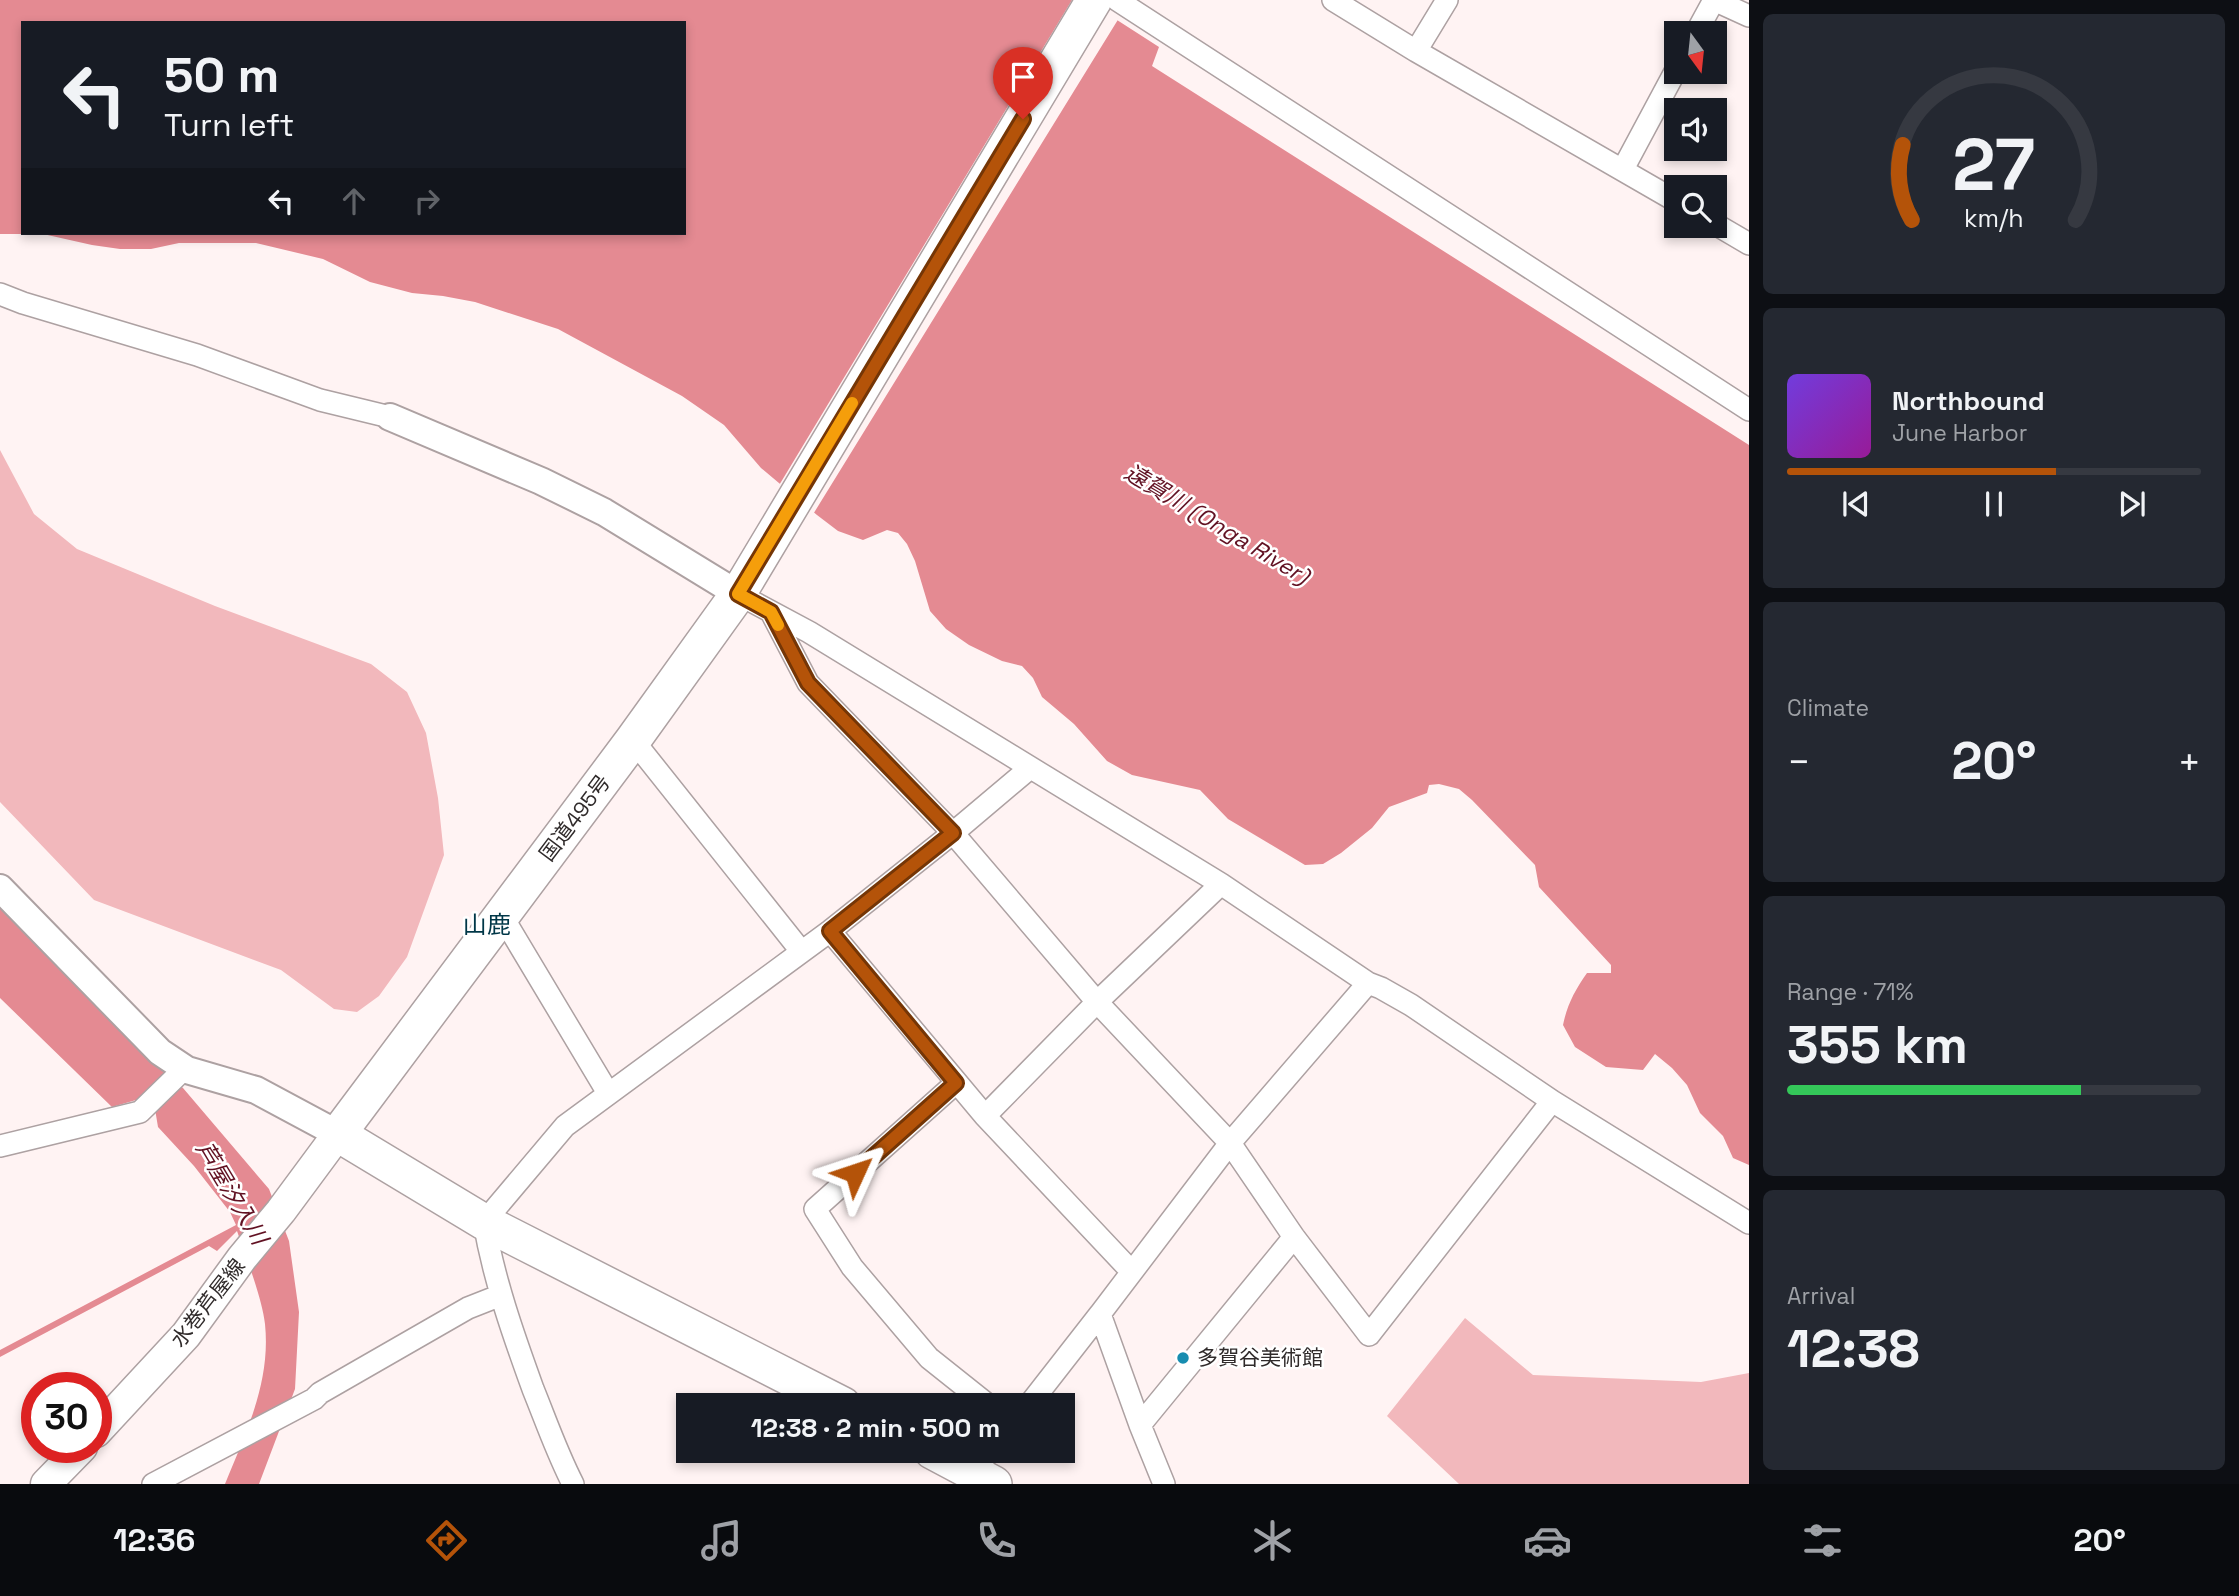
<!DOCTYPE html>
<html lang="en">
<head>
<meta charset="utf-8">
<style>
	:root { --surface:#171b24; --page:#242831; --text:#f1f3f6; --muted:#9ea1a6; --line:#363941; --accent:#b45309 }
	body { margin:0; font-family:"Space Grotesk","Noto Sans JP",sans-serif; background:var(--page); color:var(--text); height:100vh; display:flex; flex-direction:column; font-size:26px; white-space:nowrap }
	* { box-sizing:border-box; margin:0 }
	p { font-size:23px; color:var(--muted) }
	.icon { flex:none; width:38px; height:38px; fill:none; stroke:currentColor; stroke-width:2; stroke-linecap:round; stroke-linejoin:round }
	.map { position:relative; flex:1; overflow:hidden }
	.side { display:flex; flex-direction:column; gap:14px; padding:14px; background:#0d0f14; width:490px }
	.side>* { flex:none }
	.hud { position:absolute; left:21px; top:21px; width:665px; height:214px; border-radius:0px; box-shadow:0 4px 10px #0003; background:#171b24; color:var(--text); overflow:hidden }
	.needle { width:46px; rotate:165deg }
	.tools { position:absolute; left:1664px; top:21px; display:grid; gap:14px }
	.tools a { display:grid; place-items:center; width:63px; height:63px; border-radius:0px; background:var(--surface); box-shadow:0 4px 10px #0003; font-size:35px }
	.speed { position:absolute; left:21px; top:1372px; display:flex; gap:14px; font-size:35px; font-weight:700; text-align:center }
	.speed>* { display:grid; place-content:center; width:91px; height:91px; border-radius:50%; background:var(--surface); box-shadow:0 4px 10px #0003; line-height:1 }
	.speed .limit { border:10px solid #d22; background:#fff; color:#111 }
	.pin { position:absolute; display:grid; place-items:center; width:60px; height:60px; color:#fff; margin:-72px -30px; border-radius:50% 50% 50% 0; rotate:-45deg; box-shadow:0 0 7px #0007 }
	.pin .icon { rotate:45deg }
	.me { position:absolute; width:77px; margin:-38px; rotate:48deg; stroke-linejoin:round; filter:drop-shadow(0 0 5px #0008) }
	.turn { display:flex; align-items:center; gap:24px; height:147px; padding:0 28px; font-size:32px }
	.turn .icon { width:91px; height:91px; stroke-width:2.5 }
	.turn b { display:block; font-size:49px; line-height:60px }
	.lanes { display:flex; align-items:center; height:66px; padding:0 28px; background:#0003; justify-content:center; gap:35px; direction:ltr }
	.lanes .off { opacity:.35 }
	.big { font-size:52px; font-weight:800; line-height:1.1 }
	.side .widget { flex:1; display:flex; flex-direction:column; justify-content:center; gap:10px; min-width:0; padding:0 24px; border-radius:10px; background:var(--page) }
	.side .dial { align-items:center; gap:0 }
	.dial svg { height:182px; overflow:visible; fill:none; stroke:var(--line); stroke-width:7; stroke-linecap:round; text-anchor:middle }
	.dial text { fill:var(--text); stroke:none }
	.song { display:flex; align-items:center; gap:21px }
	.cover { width:84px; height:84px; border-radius:10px; background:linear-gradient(135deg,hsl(260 70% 55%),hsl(300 70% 35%)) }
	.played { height:7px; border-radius:4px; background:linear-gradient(90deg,var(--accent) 65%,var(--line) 65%) }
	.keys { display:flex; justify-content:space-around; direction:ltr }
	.heat { display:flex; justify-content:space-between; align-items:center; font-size:38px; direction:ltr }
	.charge { height:10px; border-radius:5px; background:linear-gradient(90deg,#34c759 71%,var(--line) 0) }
	.trip { position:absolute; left:676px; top:1393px; width:399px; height:70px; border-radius:0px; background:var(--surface); box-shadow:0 4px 10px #0003; font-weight:800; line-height:70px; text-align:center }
	.dock { display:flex; height:112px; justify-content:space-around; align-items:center; background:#090b0e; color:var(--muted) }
	.dock .icon { width:49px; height:49px }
	.dock .active { color:var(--accent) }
	.dock b { font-size:32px; color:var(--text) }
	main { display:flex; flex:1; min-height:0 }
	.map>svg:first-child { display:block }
	.green { fill:#f2b8bc }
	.water { fill:#e48a92; fill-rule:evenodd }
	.pier { fill:#fff3f3 }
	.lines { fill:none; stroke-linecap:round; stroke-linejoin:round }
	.minor-casing { stroke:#ada1a2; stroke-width:24 }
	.tertiary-casing { stroke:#ada1a2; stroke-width:30 }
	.secondary-casing { stroke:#ada1a2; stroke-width:33 }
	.trunk-casing { stroke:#ada1a2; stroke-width:38 }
	.minor { stroke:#fff; stroke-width:21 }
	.tertiary { stroke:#fff; stroke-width:26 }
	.secondary { stroke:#fff; stroke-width:30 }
	.trunk { stroke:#fff; stroke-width:35 }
	.route-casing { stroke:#753606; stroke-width:18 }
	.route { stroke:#b45309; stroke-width:12 }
	.slow { stroke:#f59e0b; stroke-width:12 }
	.poi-dot { fill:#178db0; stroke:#fff; stroke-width:2.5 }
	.labels { text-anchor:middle; stroke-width:5; stroke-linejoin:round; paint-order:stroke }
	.street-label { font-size:21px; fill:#302b2b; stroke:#fff }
	.poi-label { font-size:21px; fill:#302b2b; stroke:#fff; text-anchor:start }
	.water-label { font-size:23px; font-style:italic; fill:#611122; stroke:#fff }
	.quarter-label { font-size:24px; fill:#003748; stroke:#fff }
</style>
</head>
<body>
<main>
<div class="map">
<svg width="1749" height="1484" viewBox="0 0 1749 1484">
	<rect width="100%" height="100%" fill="#fff3f3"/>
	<path class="green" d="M0,450L34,514L77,549L215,606L371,664L407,692L426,733L438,798L444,855L407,957L379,996L357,1012L334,1009L281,970L94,900L0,802Z
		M1465,1318L1533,1375L1701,1382L1749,1373V1484H1459L1387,1416Z"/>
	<path class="water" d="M0,0H1110L1103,11L1159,47L1152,66L1749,445V1165L1733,1158L1723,1136L1700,1113L1687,1085L1672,1068L1655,1054L1643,1070L1606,1067L1575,1047L1563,1025C1567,1005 1575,990 1587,973H1611V965L1539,887L1535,865L1472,800L1459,789L1439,784L1429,785L1427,793L1389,807L1372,828L1341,853L1323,864L1305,865L1228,819L1200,790L1132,775L1107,761L1074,724L1042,697L1033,678L1022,666L1002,661L969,645L946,629L930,611L915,561L907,544L898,533L887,530L863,540L838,531L817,515L761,468L724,425L682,396L558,329L475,302L443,296L412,293L370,282L323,259L256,243H179L151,249H120L92,245L43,234H0ZM23,23H684V233H23Z
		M0,907L94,1005L183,1088L269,1189L289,1241L299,1312L295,1389L259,1484H225C246,1432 271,1382 265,1324C262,1298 246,1257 237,1231L217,1251L209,1246L0,1357V1350L236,1225L230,1212L194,1166L158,1127L155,1109L136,1100L112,1107L0,998Z"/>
	<path class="pier" d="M1072,0H1113L1108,10L1119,18L812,516L778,487Z"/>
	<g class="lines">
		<defs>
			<path id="minor" d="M1117,0L1749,410
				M1333,0L1416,51L1676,201
				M1714,0L1749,16
				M1696,33L1714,0
				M1416,51L1447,0
				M1623,169L1676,70
				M1715,224L1749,244
				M0,294L23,303L197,355L320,400L390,417
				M738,594L809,632L1221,884L1368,983L1381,988L1411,1005L1552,1101L1749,1223
				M771,612L808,683L953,833L1097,1002L1230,1143L1294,1237L1369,1335L1552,1101
				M633,740L801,951
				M502,916L608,1093
				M830,931L985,1116L1132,1272
				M956,1083L815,1209L852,1267L929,1358L988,1405
				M985,1116L1097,1002L1221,884
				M0,1146L140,1112L181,1072L187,1070
				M1029,1405L1100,1314
				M1140,1425L1294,1237
				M967,1479L990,1451
				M153,1484L314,1399L320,1393L468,1308L501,1295
				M573,1484C557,1453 546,1421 533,1389C513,1334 494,1280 484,1222L565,1126L830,931L953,833L1030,768
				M1164,1484L1140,1425L1100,1314L1230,1143L1368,983"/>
			<path id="tertiary" d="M390,417L541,481L604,512L738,594
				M0,888L160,1052L187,1070L256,1090L338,1134"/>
			<path id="secondary" d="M96,1432L186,1335L242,1258L281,1211L338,1134
				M46,1484L82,1447"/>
			<path id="trunk" d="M843,1405L484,1222L338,1134L633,740L738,594L1094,0
				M932,1451L994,1484"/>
		</defs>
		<use href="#minor" class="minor-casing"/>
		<use href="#tertiary" class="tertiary-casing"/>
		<use href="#secondary" class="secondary-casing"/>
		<use href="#trunk" class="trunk-casing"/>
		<use href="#minor" class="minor"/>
		<use href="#tertiary" class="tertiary"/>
		<use href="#secondary" class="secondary"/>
		<use href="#trunk" class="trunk"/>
	</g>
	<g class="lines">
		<defs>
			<path id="route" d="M855,1173L956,1083L830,931L953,833L808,683L771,612L738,594L1023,119"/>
		</defs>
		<use href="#route" class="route-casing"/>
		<use href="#route" class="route"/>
		<path class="slow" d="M778,625L771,612L738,594L852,403"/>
	</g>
	<circle class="poi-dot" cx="1183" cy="1358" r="7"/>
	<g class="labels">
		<g class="street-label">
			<text transform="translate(575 818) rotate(-53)" y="7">国道495号</text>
			<text transform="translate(208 1303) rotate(-52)" y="7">水巻芦屋線</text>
		</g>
		<g class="poi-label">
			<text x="1197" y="1365">多賀谷美術館</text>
		</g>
		<g class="water-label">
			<text transform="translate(1217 524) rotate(31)" y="8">遠賀川 (Onga River)</text>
			<text transform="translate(232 1193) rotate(59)" y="8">芦屋汐入川</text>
		</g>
		<g class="quarter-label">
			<text x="487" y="933">山鹿</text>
		</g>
	</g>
</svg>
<div class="tools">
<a><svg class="needle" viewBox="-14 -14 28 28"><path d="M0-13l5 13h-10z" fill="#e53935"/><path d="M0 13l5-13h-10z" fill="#9ea1a6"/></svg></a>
<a><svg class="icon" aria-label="sound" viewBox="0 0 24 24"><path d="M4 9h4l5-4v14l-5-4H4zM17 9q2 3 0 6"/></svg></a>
<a><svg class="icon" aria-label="search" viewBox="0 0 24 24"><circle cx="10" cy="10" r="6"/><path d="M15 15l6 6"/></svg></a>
</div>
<div class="speed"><div class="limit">30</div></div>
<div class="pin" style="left:1023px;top:119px;background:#d93025"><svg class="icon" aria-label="arrive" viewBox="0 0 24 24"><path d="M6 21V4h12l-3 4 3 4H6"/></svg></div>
<svg class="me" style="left:855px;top:1173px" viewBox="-20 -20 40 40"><path d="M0-17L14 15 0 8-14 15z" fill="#b45309" stroke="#fff" stroke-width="4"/></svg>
<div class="trip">12:38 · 2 min · 500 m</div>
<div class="hud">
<div class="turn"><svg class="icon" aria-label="left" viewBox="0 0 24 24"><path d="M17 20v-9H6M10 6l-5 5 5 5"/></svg><div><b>50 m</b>Turn left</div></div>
<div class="lanes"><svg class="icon" aria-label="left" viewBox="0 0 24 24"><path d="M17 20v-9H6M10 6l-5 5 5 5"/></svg><svg class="icon off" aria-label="ahead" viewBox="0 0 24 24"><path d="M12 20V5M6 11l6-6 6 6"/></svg><svg class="icon off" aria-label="right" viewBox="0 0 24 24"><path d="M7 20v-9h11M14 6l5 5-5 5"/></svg></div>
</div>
</div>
<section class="side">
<div class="widget dial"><svg viewBox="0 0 100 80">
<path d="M14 69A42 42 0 1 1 86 69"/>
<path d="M14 69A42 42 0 0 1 10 36" stroke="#b45309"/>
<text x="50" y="56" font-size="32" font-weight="700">27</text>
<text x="50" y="72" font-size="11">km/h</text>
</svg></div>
<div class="widget">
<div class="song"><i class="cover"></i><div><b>Northbound</b><p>June Harbor</p></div></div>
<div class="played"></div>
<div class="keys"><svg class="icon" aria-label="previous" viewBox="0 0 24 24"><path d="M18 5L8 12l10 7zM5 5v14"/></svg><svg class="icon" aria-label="pause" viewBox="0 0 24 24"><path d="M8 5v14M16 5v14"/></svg><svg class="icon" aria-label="next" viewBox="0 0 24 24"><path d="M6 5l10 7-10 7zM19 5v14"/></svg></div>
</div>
<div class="widget"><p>Climate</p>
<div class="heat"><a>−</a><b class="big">20°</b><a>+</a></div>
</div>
<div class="widget"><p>Range · 71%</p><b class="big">355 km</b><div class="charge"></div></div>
<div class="widget"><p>Arrival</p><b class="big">12:38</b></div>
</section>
</main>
<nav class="dock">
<b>12:36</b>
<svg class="icon active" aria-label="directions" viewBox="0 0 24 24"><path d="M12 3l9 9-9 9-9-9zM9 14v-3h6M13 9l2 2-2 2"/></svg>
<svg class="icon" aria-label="music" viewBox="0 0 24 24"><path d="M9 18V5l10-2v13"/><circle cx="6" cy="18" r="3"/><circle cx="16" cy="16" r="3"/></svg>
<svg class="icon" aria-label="phone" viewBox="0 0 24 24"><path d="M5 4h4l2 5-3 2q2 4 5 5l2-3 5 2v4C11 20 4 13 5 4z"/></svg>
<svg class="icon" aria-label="climate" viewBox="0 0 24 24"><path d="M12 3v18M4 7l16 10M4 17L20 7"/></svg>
<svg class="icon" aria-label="car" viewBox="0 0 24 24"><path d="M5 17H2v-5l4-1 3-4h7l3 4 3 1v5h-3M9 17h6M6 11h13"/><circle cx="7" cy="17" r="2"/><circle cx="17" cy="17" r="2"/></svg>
<svg class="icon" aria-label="filters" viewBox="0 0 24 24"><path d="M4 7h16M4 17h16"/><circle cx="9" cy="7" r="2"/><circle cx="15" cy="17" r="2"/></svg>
<b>20°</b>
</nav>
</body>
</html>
